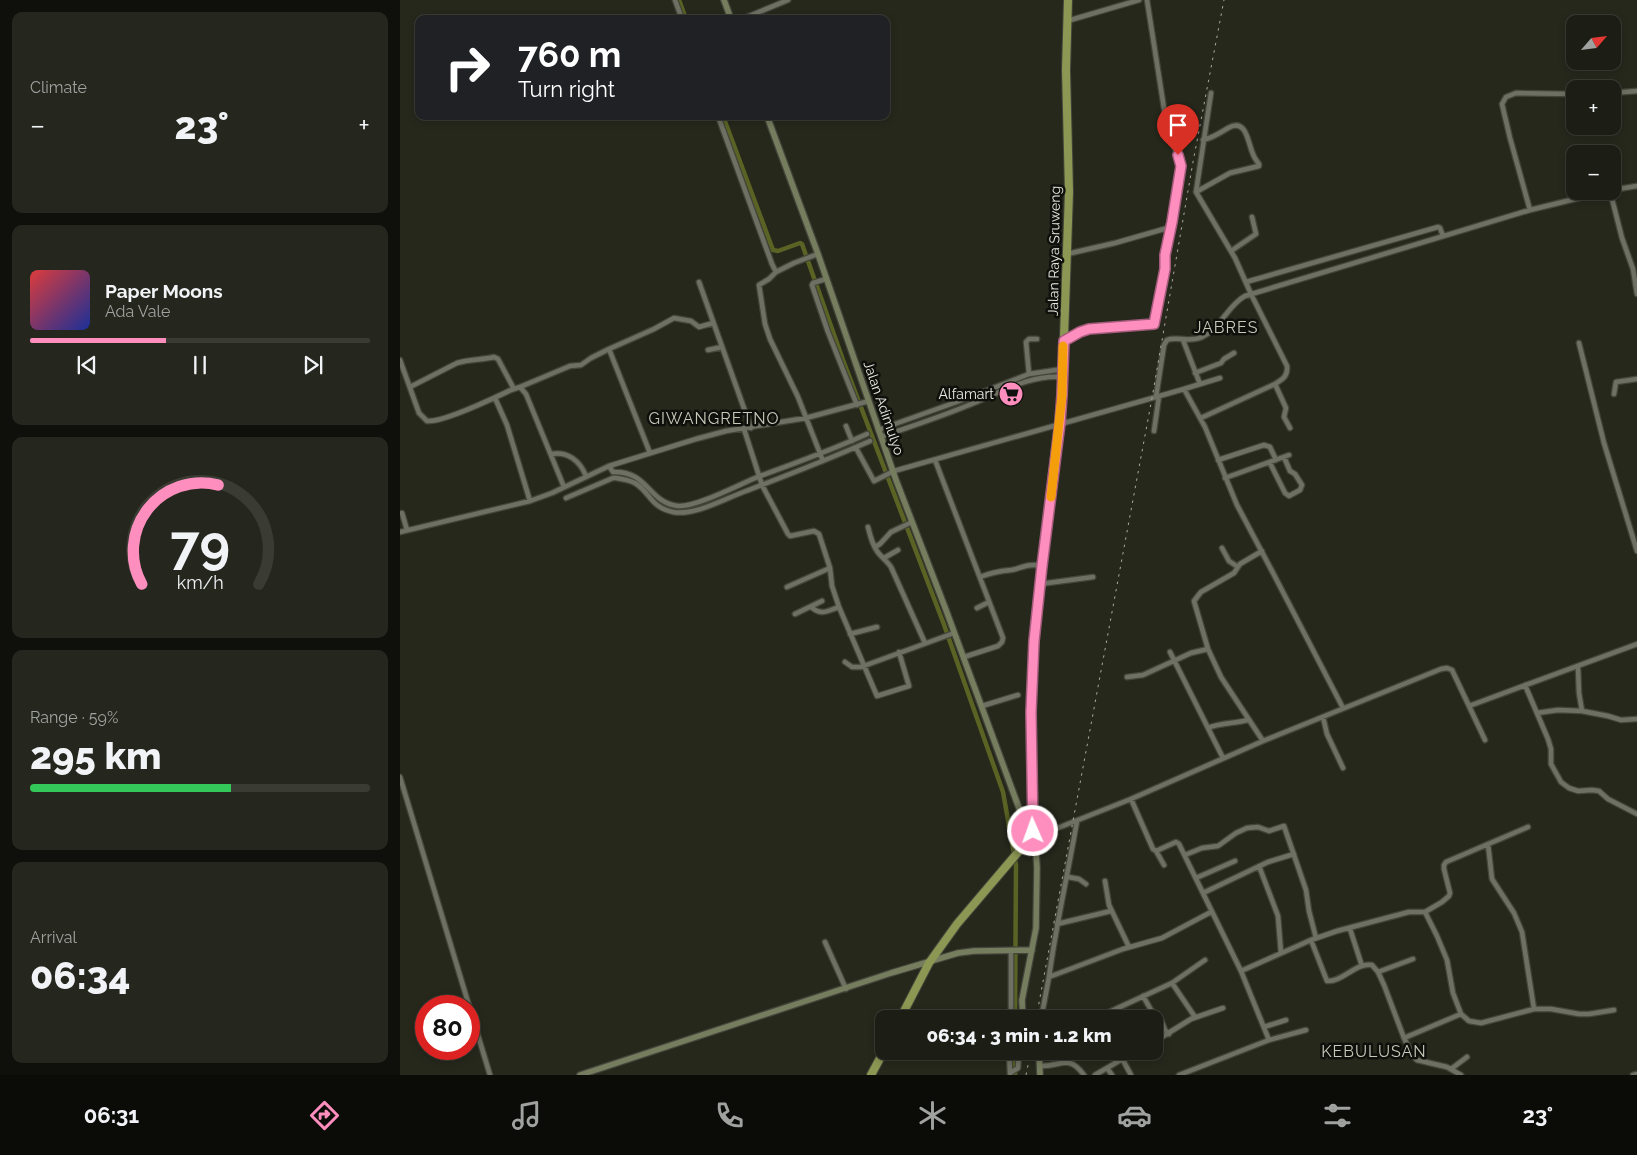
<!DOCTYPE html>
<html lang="en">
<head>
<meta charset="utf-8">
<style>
	:root { --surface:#1c1e15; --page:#25271e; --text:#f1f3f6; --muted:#a0a2a0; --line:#3a3c34; --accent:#fe8ebe }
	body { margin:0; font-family:Raleway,sans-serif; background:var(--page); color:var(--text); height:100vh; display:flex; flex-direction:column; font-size:19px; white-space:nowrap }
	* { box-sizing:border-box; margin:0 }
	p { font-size:16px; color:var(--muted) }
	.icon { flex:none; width:28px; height:28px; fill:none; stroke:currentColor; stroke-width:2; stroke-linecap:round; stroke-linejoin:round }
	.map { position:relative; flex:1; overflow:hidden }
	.details { display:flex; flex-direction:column; gap:12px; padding:12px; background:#0f100c; width:400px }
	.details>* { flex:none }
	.top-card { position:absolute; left:15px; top:15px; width:475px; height:105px; border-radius:10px; box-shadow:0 2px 8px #0003,0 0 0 1px var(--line); background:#202124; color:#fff; overflow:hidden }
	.needle { width:32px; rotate:62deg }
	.tools { position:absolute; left:1166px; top:15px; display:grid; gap:10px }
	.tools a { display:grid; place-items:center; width:55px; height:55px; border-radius:10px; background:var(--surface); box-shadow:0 2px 8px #0003,0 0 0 1px var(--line); font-size:25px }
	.speed { position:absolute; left:15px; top:995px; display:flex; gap:10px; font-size:25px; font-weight:700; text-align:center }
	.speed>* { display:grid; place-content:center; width:65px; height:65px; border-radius:50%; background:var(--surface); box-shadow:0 2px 8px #0003,0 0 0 1px var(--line); line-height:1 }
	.speed .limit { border:8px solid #d22; background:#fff; color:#111 }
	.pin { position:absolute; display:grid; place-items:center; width:42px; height:42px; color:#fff; margin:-51px -21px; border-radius:50% 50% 50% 0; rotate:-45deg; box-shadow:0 0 5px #0007 }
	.pin .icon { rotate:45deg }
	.me { position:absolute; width:55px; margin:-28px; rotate:358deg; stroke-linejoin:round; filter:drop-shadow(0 0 4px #0008) }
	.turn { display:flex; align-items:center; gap:18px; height:105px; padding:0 20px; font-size:22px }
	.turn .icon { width:65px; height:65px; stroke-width:2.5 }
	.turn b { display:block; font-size:35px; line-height:42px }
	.big { font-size:38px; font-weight:800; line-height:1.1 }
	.details .tile { flex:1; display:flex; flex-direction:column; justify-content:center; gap:8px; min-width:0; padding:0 18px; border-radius:10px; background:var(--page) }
	.details .dial { align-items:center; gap:0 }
	.dial svg { height:130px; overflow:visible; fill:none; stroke:var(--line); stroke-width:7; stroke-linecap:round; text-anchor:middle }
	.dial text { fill:var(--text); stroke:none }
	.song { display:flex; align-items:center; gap:15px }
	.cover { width:60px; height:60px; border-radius:8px; background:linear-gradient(135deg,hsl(0 70% 55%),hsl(230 70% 35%)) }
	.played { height:5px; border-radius:2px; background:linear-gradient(90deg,var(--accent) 40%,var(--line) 40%) }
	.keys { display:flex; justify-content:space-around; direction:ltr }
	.heat { display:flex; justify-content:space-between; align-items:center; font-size:28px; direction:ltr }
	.charge { height:8px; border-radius:4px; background:linear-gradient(90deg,#34c759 59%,var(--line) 0) }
	.trip { position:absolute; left:475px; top:1010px; width:288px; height:50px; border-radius:10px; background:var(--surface); box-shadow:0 2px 8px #0003,0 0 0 1px var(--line); font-weight:800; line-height:50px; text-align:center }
	.tabs { display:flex; height:80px; justify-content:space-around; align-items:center; background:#0b0c08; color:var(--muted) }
	.tabs .icon { width:35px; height:35px }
	.tabs .active { color:var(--accent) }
	.tabs b { font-size:22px; color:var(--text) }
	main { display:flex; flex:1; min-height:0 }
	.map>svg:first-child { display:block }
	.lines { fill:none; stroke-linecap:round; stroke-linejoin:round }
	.canal { stroke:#5a6323; stroke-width:4.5 }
	.street-casing { stroke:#43453a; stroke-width:7 }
	.secondary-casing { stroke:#43453a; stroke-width:8 }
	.highway-casing { stroke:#43453a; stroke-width:10 }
	.street { stroke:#6d7062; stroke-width:4.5 }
	.secondary { stroke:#767c5e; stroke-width:5.5 }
	.highway { stroke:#8c9753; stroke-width:8 }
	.rail { stroke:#a9aba2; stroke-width:1; stroke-dasharray:2.5 5; stroke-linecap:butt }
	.route-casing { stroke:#a55c7c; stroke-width:12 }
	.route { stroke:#fe8ebe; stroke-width:9 }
	.slow { stroke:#f59e0b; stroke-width:9 }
	.labels { text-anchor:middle; stroke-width:5; stroke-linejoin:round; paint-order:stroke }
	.street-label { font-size:14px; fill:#e6e8e0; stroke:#0f100b }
	.poi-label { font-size:14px; fill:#e6e8e0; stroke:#0f100b; text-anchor:end }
	.quarter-label { font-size:16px; letter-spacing:1px; fill:#c6caba; stroke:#0f100b }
</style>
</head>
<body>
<main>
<section class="details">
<div class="tile"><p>Climate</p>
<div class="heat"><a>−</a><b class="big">23°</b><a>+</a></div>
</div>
<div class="tile">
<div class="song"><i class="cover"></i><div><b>Paper Moons</b><p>Ada Vale</p></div></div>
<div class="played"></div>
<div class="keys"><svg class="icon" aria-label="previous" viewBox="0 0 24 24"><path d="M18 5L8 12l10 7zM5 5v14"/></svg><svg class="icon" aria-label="pause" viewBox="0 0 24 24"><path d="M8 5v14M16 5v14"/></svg><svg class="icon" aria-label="next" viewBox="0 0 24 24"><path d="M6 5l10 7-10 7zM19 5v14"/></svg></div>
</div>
<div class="tile dial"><svg viewBox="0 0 100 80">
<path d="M14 69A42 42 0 1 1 86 69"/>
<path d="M14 69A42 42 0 0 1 61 8" stroke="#fe8ebe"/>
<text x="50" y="56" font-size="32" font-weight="700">79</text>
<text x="50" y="72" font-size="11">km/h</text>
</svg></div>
<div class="tile"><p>Range · 59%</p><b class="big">295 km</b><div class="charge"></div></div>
<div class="tile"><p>Arrival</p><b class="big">06:34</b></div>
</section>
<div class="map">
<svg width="1237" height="1075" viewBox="0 0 1237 1075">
	<rect width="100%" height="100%" fill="#26281c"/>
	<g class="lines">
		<path class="canal" d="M279,0L286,19
			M323,116L373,250L378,251L400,243L402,244L443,360L543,622L603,792L616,865L615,1019
			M615,1051V1075"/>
		<defs>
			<path id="street" d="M275,0L282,19
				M342,19L388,0
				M667,21L739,0
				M1212,93L1237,91
				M318,116L372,264L376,272L394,263L418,254
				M1212,190L1237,186
				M1210,191L1222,238L1233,269L1237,294
				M796,192L830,173L859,166V164C857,161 854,158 853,154C848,144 847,117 828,128C820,133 813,138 803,140
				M1130,210L1110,138L1102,104L1106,97L1116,93L1175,94
				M831,251L856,234L852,217
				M667,254L715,243L771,227L781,162L771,139L766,121L747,0
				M376,272L369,279L359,285L365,324L370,339L398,397L423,461
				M426,279L413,283L412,285L428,332L457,405
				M299,282L351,428
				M846,282L1038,227L1040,228L1043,236
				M783,340L800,384
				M663,341L680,331L689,329L754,324L766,267C762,255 769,239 771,227
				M1179,343L1204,443L1237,551
				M209,349L254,329L274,318L291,321L299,327L313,323
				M308,350L322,347
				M0,360L19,413L27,421C43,423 94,398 111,390L120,387L126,394L164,487
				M795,373L821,363L824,359L834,353
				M629,374L626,342L629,339H637
				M875,384L886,408L884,417L890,428
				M10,387L57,363C69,359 82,360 94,357L98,359L114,389
				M120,387L170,366L181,365L191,358L209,349L250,453
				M784,389L820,378
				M1214,394L1216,382L1237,379
				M756,397L784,389L805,427L837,505L872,571L943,708
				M95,398L107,425L130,501
				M801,418L875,384C883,379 888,376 887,366L851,294L835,258L796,192L811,93
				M446,426L452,441
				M344,429L362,485L388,534L390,536L414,531L419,534L430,568L432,586L439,607L477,696L509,686L499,652
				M478,430L565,399L629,374L663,369
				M754,431L759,396
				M481,437C509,427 537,418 564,407C597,395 627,374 663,377
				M456,448L474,481L494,471L756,397L764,345L767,340C777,336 788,343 802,337C820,329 828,305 845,296L1130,210L1208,191
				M151,454C168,451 180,461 186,476
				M535,460L603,638L602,642L598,646L564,657
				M818,460L864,445L870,447L876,460
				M870,463L885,493L889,496L900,490L902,485L895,474L890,471L884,457
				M209,466L213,472C249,471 247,502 278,506C295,508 342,483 360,476C396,463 432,450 467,434
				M825,478L889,455
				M166,498L213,478H216C223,479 229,480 235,483C251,493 250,507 273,512C295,516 326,498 346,491C388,475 429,459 470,441
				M2,513L7,530
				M468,527C470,535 472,544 477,551C481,557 487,561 491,567L525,643
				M0,532L130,501L152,493L209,466L296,439L326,431L406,418L469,401
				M475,547L480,544L491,532L512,522
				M822,548L829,561L838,567
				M862,551L840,564L834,573L801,592L794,601L808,649L821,677L863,741
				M484,558L498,550
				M580,577C590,573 600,571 611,570C622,568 629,563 642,566
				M640,584L693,577
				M387,587L430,568
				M411,607C422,616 427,611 439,607
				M577,608L589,602
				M395,614L422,601
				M450,634L477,627
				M770,652L823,758
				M445,662L452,667H461L554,633
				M1178,667L1179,693L1182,711L1208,716L1221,720L1237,719
				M727,677L743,675L791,653L808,649
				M1125,685L1148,739L1151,749V764L1161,782L1169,788L1178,791L1192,790L1199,791L1208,799L1237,814
				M582,706L618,695
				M1069,706L1085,740
				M1137,713L1158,710L1182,711
				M923,717L927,734L943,768
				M808,728C821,722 834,724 848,720
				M0,777L90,1075
				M731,799L753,849L756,851L776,842L779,844L841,971L869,1040L779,1075
				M635,837L731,799L863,741L1041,669L1047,668L1052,670L1069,706L1237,644
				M1088,844L1092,879L1114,913L1122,932L1134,1009
				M756,851L764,865
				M785,855L802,848L818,846L836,833L847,828L858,827L869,831L884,826L906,890L909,911L916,938
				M859,866L878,916L881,953
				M668,877L679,879L686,884
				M796,878L835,861
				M705,881L709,905L729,947
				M803,893L868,862L894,854
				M657,924L711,911
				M950,929L962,966
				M911,940L937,931L1009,912H1025L1042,902L1049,896L1050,893L1044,869V865L1046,862L1128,827
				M425,942L446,989
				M611,951V1019
				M841,971L911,940L927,981C943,982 956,962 972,965L978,972L984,985L1004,1038L1013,1056L1017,1060L1047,1067L1061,1075
				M978,972L1013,959
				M649,977C656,925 668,873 677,821
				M772,983L795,1017
				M743,996L751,1010L760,1017L765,1030L769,1034
				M1061,1014L1069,1021L1081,1023L1134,1009H1151L1179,1014H1189L1214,1010
				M641,1019L649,977L723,949L762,938L811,912
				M694,1019L772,983L805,960
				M864,1027L886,1020
				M1004,1038L1061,1014L1053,993L1047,960L1037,936L1025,912
				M869,1040L906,1030
				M754,1042L791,1019L823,1008
				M609,1051L610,1073
				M718,1051L731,1075
				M640,1066C661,1067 668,1053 684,1075
				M707,1068L712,1075
				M1051,1069L1067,1057
				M610,1075V1073L618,1068L619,1051
				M695,1075L736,1051
				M1233,1075L1237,1074"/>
			<path id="secondary" d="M324,0L331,19
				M367,116L418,254L496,480L546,610L630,838
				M623,1019L622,1000L636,928L637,868L635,837L633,831
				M639,1051L640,1075
				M180,1075L491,973L558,953L574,951L632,950"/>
			<path id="highway" d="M500,1019L529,963L557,924L625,844L633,831L631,712L634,641L642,566L662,395L669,192L666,70L668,0
				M471,1075L484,1051"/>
		</defs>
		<use href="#street" class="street-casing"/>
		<use href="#secondary" class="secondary-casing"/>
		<use href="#highway" class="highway-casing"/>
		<use href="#street" class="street"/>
		<use href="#secondary" class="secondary"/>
		<use href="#highway" class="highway"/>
		<path class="rail" d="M636,1019L752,398L793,162L824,0
			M626,1075L631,1051"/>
	</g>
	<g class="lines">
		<defs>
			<path id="route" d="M633,831L631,712L634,641L642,566L660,423L662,395L664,341L680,332L689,329L754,324L765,269V255L772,222L781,166L778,155"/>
		</defs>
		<use href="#route" class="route-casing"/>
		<use href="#route" class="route"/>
		<path class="slow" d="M651,497L662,395L663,346"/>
	</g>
	<defs>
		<symbol id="supermarket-disc" viewBox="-11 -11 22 22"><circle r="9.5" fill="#fe8ebe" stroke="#0f100b"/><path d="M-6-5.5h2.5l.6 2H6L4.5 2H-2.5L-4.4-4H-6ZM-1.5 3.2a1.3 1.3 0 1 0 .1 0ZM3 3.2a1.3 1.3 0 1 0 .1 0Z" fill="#111"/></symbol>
	</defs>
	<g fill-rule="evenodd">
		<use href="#supermarket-disc" x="597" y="380" width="28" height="28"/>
	</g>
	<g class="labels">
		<g class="street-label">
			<text transform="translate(654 251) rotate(-89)" y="5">Jalan Raya Sruweng</text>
			<text transform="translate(484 408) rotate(71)" y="5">Jalan Adimulyo</text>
		</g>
		<g class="poi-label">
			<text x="594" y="399">Alfamart</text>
		</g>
		<g class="quarter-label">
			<text x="826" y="333">JABRES</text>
			<text x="314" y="424">GIWANGRETNO</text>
			<text x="974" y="1057">KEBULUSAN</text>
		</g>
	</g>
</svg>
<div class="tools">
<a><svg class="needle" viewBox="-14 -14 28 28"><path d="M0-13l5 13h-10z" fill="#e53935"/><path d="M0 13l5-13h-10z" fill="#a0a2a0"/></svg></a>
<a>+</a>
<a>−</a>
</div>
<div class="speed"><div class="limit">80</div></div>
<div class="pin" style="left:778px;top:155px;background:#d93025"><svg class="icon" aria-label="arrive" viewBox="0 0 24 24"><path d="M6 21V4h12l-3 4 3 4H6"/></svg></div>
<svg class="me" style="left:633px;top:831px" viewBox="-20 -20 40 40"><circle r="17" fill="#fe8ebe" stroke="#fff" stroke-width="3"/><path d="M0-11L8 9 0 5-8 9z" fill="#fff"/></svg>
<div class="trip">06:34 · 3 min · 1.2 km</div>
<div class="top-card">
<div class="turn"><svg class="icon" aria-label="right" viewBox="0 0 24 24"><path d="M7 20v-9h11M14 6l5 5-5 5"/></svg><div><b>760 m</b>Turn right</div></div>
</div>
</div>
</main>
<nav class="tabs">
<b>06:31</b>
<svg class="icon active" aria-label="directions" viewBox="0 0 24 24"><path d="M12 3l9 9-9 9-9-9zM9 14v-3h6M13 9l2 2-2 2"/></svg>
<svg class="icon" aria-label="music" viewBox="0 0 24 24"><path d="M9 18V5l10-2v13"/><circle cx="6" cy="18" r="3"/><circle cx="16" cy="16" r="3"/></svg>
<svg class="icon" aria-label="phone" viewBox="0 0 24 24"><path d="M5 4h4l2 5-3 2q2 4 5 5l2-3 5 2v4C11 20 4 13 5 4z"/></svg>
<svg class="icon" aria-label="climate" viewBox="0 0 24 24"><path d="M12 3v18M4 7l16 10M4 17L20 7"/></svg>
<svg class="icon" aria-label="car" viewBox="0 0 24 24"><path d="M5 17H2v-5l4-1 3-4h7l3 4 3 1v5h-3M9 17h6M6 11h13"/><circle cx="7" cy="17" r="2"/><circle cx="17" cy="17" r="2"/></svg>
<svg class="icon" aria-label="filters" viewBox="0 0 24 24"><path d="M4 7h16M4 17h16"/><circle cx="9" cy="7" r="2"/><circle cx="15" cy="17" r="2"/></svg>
<b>23°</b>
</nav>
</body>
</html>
